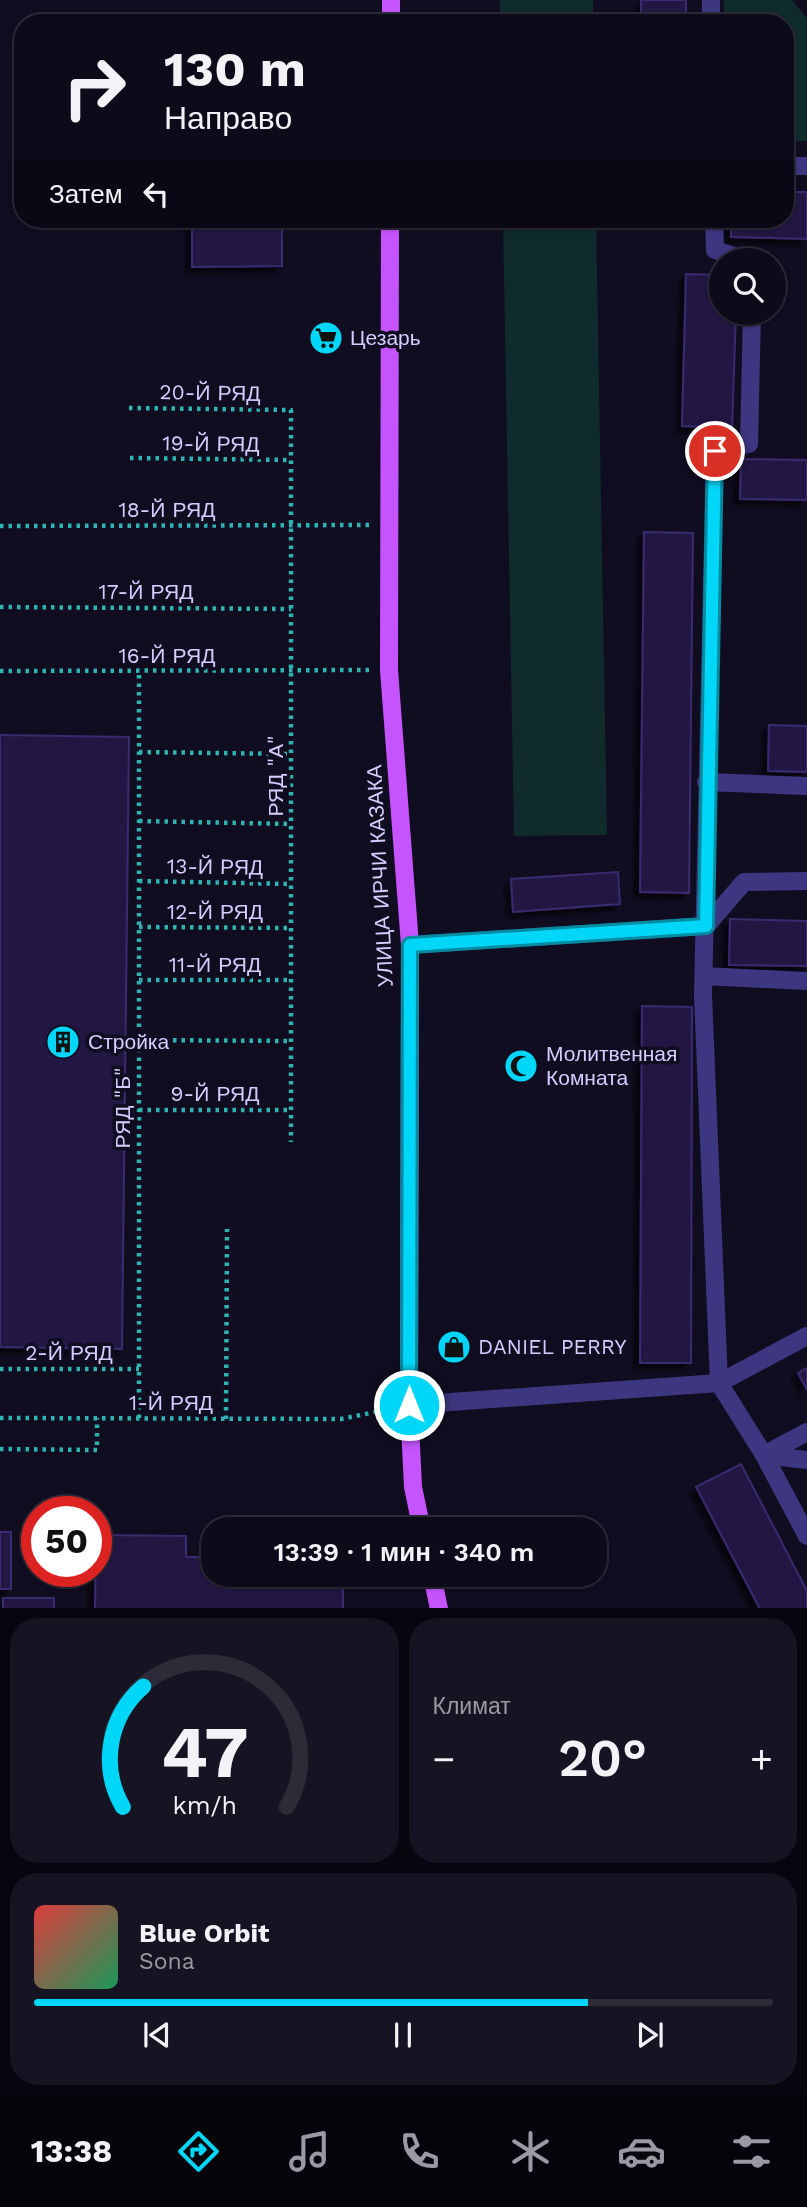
<!DOCTYPE html>
<html lang="ru">
<head>
<meta charset="utf-8">
<style>
	:root { --surface:#0d0a19; --page:#161322; --text:#f1f3f6; --muted:#9a9aa2; --line:#2d2b38; --accent:#00d7f8 }
	body { margin:0; font-family:"Work Sans",sans-serif; background:var(--page); color:var(--text); height:100vh; display:flex; flex-direction:column; font-size:26px; white-space:nowrap }
	* { box-sizing:border-box; margin:0 }
	p { font-size:23px; color:var(--muted) }
	.icon { flex:none; width:38px; height:38px; fill:none; stroke:currentColor; stroke-width:2; stroke-linecap:round; stroke-linejoin:round }
	.map { position:relative; height:1608px; overflow:hidden }
	.side { display:flex; flex-direction:column; gap:10px; padding:10px; background:#07060e; flex:1 }
	.side>* { flex:none }
	.banner { position:absolute; left:14px; top:14px; width:780px; height:214px; border-radius:28px; box-shadow:0 2px 5px #0004,0 0 0 2px var(--line); background:#0d0a19; color:var(--text); overflow:hidden }
	.buttons { position:absolute; left:709px; top:248px; display:grid; gap:14px }
	.buttons a { display:grid; place-items:center; width:77px; height:77px; border-radius:50%; background:var(--surface); box-shadow:0 2px 5px #0004,0 0 0 2px var(--line); font-size:35px }
	.speed { position:absolute; left:21px; top:1496px; display:flex; gap:14px; font-size:35px; font-weight:700; text-align:center }
	.speed>* { display:grid; place-content:center; width:91px; height:91px; border-radius:50%; background:var(--surface); box-shadow:0 2px 5px #0004,0 0 0 2px var(--line); line-height:1 }
	.speed .limit { border:10px solid #d22; background:#fff; color:#111 }
	.pin { position:absolute; display:grid; place-items:center; width:60px; height:60px; color:#fff; margin:-30px; border:4px solid #fff; border-radius:50%; box-shadow:0 2px 7px #0007 }
	.me { position:absolute; width:77px; margin:-38px; rotate:0deg; stroke-linejoin:round; filter:drop-shadow(0 0 5px #0008) }
	.turn { display:flex; align-items:center; gap:24px; height:147px; padding:0 35px; font-size:32px }
	.turn .icon { width:91px; height:91px; stroke-width:2.5 }
	.turn b { display:block; font-size:49px; line-height:60px }
	.then { display:flex; align-items:center; height:66px; padding:0 35px; background:#0003; gap:14px; font-size:26px }
	.big { font-size:52px; font-weight:600; line-height:1.1 }
	.side .widget { flex:1; display:flex; flex-direction:column; justify-content:center; gap:10px; min-width:0; padding:0 24px; border-radius:28px; background:var(--page) }
	.side .dial { align-items:center; gap:0 }
	.dial svg { height:182px; overflow:visible; fill:none; stroke:var(--line); stroke-width:7; stroke-linecap:round; text-anchor:middle }
	.dial text { fill:var(--text); stroke:none }
	.song { display:flex; align-items:center; gap:21px }
	.cover { width:84px; height:84px; border-radius:10px; background:linear-gradient(135deg,hsl(0 70% 55%),hsl(150 70% 35%)) }
	.played { height:7px; border-radius:4px; background:linear-gradient(90deg,var(--accent) 75%,var(--line) 75%) }
	.keys { display:flex; justify-content:space-around; direction:ltr }
	.heat { display:flex; justify-content:space-between; align-items:center; font-size:38px; direction:ltr }
	.side .tiles { flex:1; display:grid; gap:10px; grid-template-columns:1fr 1fr }
	.widget:last-child { grid-column:span 2 }
	.trip { position:absolute; left:201px; top:1517px; width:406px; height:70px; border-radius:28px; background:var(--surface); box-shadow:0 2px 5px #0004,0 0 0 2px var(--line); font-weight:600; line-height:70px; text-align:center }
	.tabs { display:flex; height:112px; justify-content:space-around; align-items:center; background:#05040a; color:var(--muted) }
	.tabs .icon { width:49px; height:49px }
	.tabs .on { color:var(--accent) }
	.tabs b { font-size:32px; color:var(--text) }
	.map>svg:first-child { display:block }
	.green { fill:#102b2b }
	.building { fill:#231943; stroke:#3a2b6f; stroke-width:2; filter:url(#shadow) }
	.lines { fill:none; stroke-linecap:round; stroke-linejoin:round }
	.path { stroke:#2db4b0; stroke-width:4.5; stroke-dasharray:3.5 5; stroke-linecap:butt }
	.minor { stroke:#3d3781; stroke-width:18 }
	.major { stroke:#c554ff; stroke-width:18 }
	.route-casing { stroke:#008ca1; stroke-width:18 }
	.route { stroke:#00d7f8; stroke-width:12 }
	.labels { text-anchor:middle; stroke-width:7; stroke-linejoin:round; paint-order:stroke }
	.poi-label { font-size:21px; fill:#d5cdff; stroke:#110d21; text-anchor:start }
	.street-label { font-size:21px; fill:#d5cdff; stroke:#110d21 }
</style>
</head>
<body>
<div class="map">
<svg width="807" height="1609" viewBox="0 0 807 1609">
	<defs>
		<filter id="shadow"><feDropShadow dx="-6" dy="6" stdDeviation="2" flood-color="#0009"/></filter>
	</defs>
	<rect width="100%" height="100%" fill="#110d21"/>
	<path class="green" d="M500,0H593V23H500Z
		M724,0H792L807,18V141H786V23H724Z
		M503,219H596L607,835L514,836Z"/>
	<path class="building" d="M641,0H686V23H641Z
		M786,192H807V239L731,237V219H786Z
		M192,219H282V266L192,267Z
		M686,274L721,275V313H736L732,428L682,426Z
		M741,459L807,460V500L740,499Z
		M644,532L693,533L689,893L640,892Z
		M769,725L807,726V772L768,771Z
		M0,735L129,737L122,1349L0,1347Z
		M618,872L620,904L513,912L511,879Z
		M730,919L807,921V966L729,965Z
		M642,1006L692,1007L691,1363H640Z
		M807,1368V1390L798,1373Z
		M741,1464L807,1591V1609H760L696,1487Z
		M0,1532H11V1589H0Z
		M96,1535L186,1536V1557H214V1575H343V1609H95Z
		M3,1598H54V1609H3Z"/>
	<g class="lines">
		<path class="path" d="M129,408L291,410V1142
			M130,458L291,460
			M0,526L370,525
			M0,607L291,609
			M0,671L370,670
			M139,752L291,754
			M139,821L292,824
			M139,881L291,884
			M139,927L292,928
			M139,980H292
			M139,1040L291,1041
			M139,1110H292
			M0,1369H139
			M0,1418L341,1419L390,1409
			M139,1418V671
			M226,1419L227,1229
			M0,1449L97,1450V1418"/>
		<path class="minor" d="M711,0V23
			M786,166H807
			M714,219L715,250L750,261
			M752,313L749,444L715,451L703,995L719,1383L764,1455L807,1432
			M706,782L807,786
			M410,945L706,926L744,882L807,881
			M704,976L807,981
			M409,1405L719,1383L807,1336
			M764,1455L807,1536
			M764,1455L807,1460"/>
		<path class="major" d="M391,23V0
			M390,219L389,670L410,945L409,1405L413,1487L422,1530
			M432,1575L439,1609"/>
	</g>
	<g class="lines">
		<defs>
			<path id="route" d="M409,1405L410,945L706,926L715,451"/>
		</defs>
		<use href="#route" class="route-casing"/>
		<use href="#route" class="route"/>
	</g>
	<defs>
		<symbol id="supermarket-disc" viewBox="-11 -11 22 22"><circle r="9.5" fill="#00d7f8" stroke="#110d21"/><path d="M-6-5.5h2.5l.6 2H6L4.5 2H-2.5L-4.4-4H-6ZM-1.5 3.2a1.3 1.3 0 1 0 .1 0ZM3 3.2a1.3 1.3 0 1 0 .1 0Z" fill="#111"/></symbol>
		<symbol id="building-disc" viewBox="-11 -11 22 22"><circle r="9.5" fill="#00d7f8" stroke="#110d21"/><path d="M-4-6H4V6H1V3H-1V6H-4ZM-2.5-4.3h1.7v1.8h-1.7ZM.8-4.3h1.7v1.8H.8ZM-2.5-1h1.7V.8h-1.7ZM.8-1h1.7V.8H.8Z" fill="#111"/></symbol>
		<symbol id="mosque-disc" viewBox="-11 -11 22 22"><circle r="9.5" fill="#00d7f8" stroke="#110d21"/><path d="M3.5-4.9A6 6 0 1 0 3.5 4.9A5 5 0 1 1 3.5-4.9Z" fill="#111"/></symbol>
		<symbol id="shop-disc" viewBox="-11 -11 22 22"><circle r="9.5" fill="#00d7f8" stroke="#110d21"/><path d="M-5-2.5h2.3a2.7 3.5 0 0 1 5.4 0H5L5.5 6h-11ZM-1.5-2.5h3a1.5 2.3 0 0 0-3 0Z" fill="#111"/></symbol>
	</defs>
	<g fill-rule="evenodd">
		<use href="#supermarket-disc" x="307" y="319" width="38" height="38"/>
		<use href="#building-disc" x="44" y="1023" width="38" height="38"/>
		<use href="#mosque-disc" x="502" y="1047" width="38" height="38"/>
		<use href="#shop-disc" x="435" y="1328" width="38" height="38"/>
	</g>
	<g class="labels">
		<g class="poi-label">
			<text x="350" y="345">Цезарь</text>
			<text x="88" y="1049">Стройка</text>
			<text x="546" y="1061">Молитвенная<tspan x="546" dy="24">Комната</tspan></text>
			<text x="478" y="1354">DANIEL PERRY</text>
		</g>
		<g class="street-label">
			<text transform="translate(210 393) rotate(1)" y="7">20-Й РЯД</text>
			<text transform="translate(211 444) rotate(1)" y="7">19-Й РЯД</text>
			<text x="167" y="517">18-Й РЯД</text>
			<text x="146" y="599">17-Й РЯД</text>
			<text x="167" y="663">16-Й РЯД</text>
			<text transform="translate(276 776) rotate(-90)" y="7">РЯД "А"</text>
			<text transform="translate(215 867) rotate(1)" y="7">13-Й РЯД</text>
			<text transform="translate(380 876) rotate(-93)" y="7">УЛИЦА ИРЧИ КАЗАКА</text>
			<text x="215" y="919">12-Й РЯД</text>
			<text x="215" y="972">11-Й РЯД</text>
			<text x="215" y="1101">9-Й РЯД</text>
			<text transform="translate(123 1108) rotate(-90)" y="7">РЯД "Б"</text>
			<text x="69" y="1360">2-Й РЯД</text>
			<text x="171" y="1410">1-Й РЯД</text>
		</g>
	</g>
</svg>
<div class="buttons">
<a><svg class="icon" aria-label="search" viewBox="0 0 24 24"><circle cx="10" cy="10" r="6"/><path d="M15 15l6 6"/></svg></a>
</div>
<div class="speed"><div class="limit">50</div></div>
<div class="pin" style="left:715px;top:451px;background:#d93025"><svg class="icon" aria-label="arrive" viewBox="0 0 24 24"><path d="M6 21V4h12l-3 4 3 4H6"/></svg></div>
<svg class="me" style="left:409px;top:1405px" viewBox="-20 -20 40 40"><circle r="17" fill="#00d7f8" stroke="#fff" stroke-width="3"/><path d="M0-11L8 9 0 5-8 9z" fill="#fff"/></svg>
<div class="trip">13:39 · 1 мин · 340 m</div>
<div class="banner">
<div class="turn"><svg class="icon" aria-label="right" viewBox="0 0 24 24"><path d="M7 20v-9h11M14 6l5 5-5 5"/></svg><div><b>130 m</b>Направо</div></div>
<div class="then">Затем<svg class="icon" aria-label="left" viewBox="0 0 24 24"><path d="M17 20v-9H6M10 6l-5 5 5 5"/></svg></div>
</div>
</div>
<section class="side">
<div class="tiles">
<div class="widget dial"><svg viewBox="0 0 100 80">
<path d="M14 69A42 42 0 1 1 86 69"/>
<path d="M14 69A42 42 0 0 1 23 16" stroke="#00d7f8"/>
<text x="50" y="56" font-size="32" font-weight="700">47</text>
<text x="50" y="72" font-size="11">km/h</text>
</svg></div>
<div class="widget"><p>Климат</p>
<div class="heat"><a>−</a><b class="big">20°</b><a>+</a></div>
</div>
<div class="widget">
<div class="song"><i class="cover"></i><div><b>Blue Orbit</b><p>Sona</p></div></div>
<div class="played"></div>
<div class="keys"><svg class="icon" aria-label="previous" viewBox="0 0 24 24"><path d="M18 5L8 12l10 7zM5 5v14"/></svg><svg class="icon" aria-label="pause" viewBox="0 0 24 24"><path d="M8 5v14M16 5v14"/></svg><svg class="icon" aria-label="next" viewBox="0 0 24 24"><path d="M6 5l10 7-10 7zM19 5v14"/></svg></div>
</div>
</div>
</section>
<nav class="tabs">
<b>13:38</b>
<svg class="icon on" aria-label="directions" viewBox="0 0 24 24"><path d="M12 3l9 9-9 9-9-9zM9 14v-3h6M13 9l2 2-2 2"/></svg>
<svg class="icon" aria-label="music" viewBox="0 0 24 24"><path d="M9 18V5l10-2v13"/><circle cx="6" cy="18" r="3"/><circle cx="16" cy="16" r="3"/></svg>
<svg class="icon" aria-label="phone" viewBox="0 0 24 24"><path d="M5 4h4l2 5-3 2q2 4 5 5l2-3 5 2v4C11 20 4 13 5 4z"/></svg>
<svg class="icon" aria-label="climate" viewBox="0 0 24 24"><path d="M12 3v18M4 7l16 10M4 17L20 7"/></svg>
<svg class="icon" aria-label="car" viewBox="0 0 24 24"><path d="M5 17H2v-5l4-1 3-4h7l3 4 3 1v5h-3M9 17h6M6 11h13"/><circle cx="7" cy="17" r="2"/><circle cx="17" cy="17" r="2"/></svg>
<svg class="icon" aria-label="filters" viewBox="0 0 24 24"><path d="M4 7h16M4 17h16"/><circle cx="9" cy="7" r="2"/><circle cx="15" cy="17" r="2"/></svg>
</nav>
</body>
</html>
